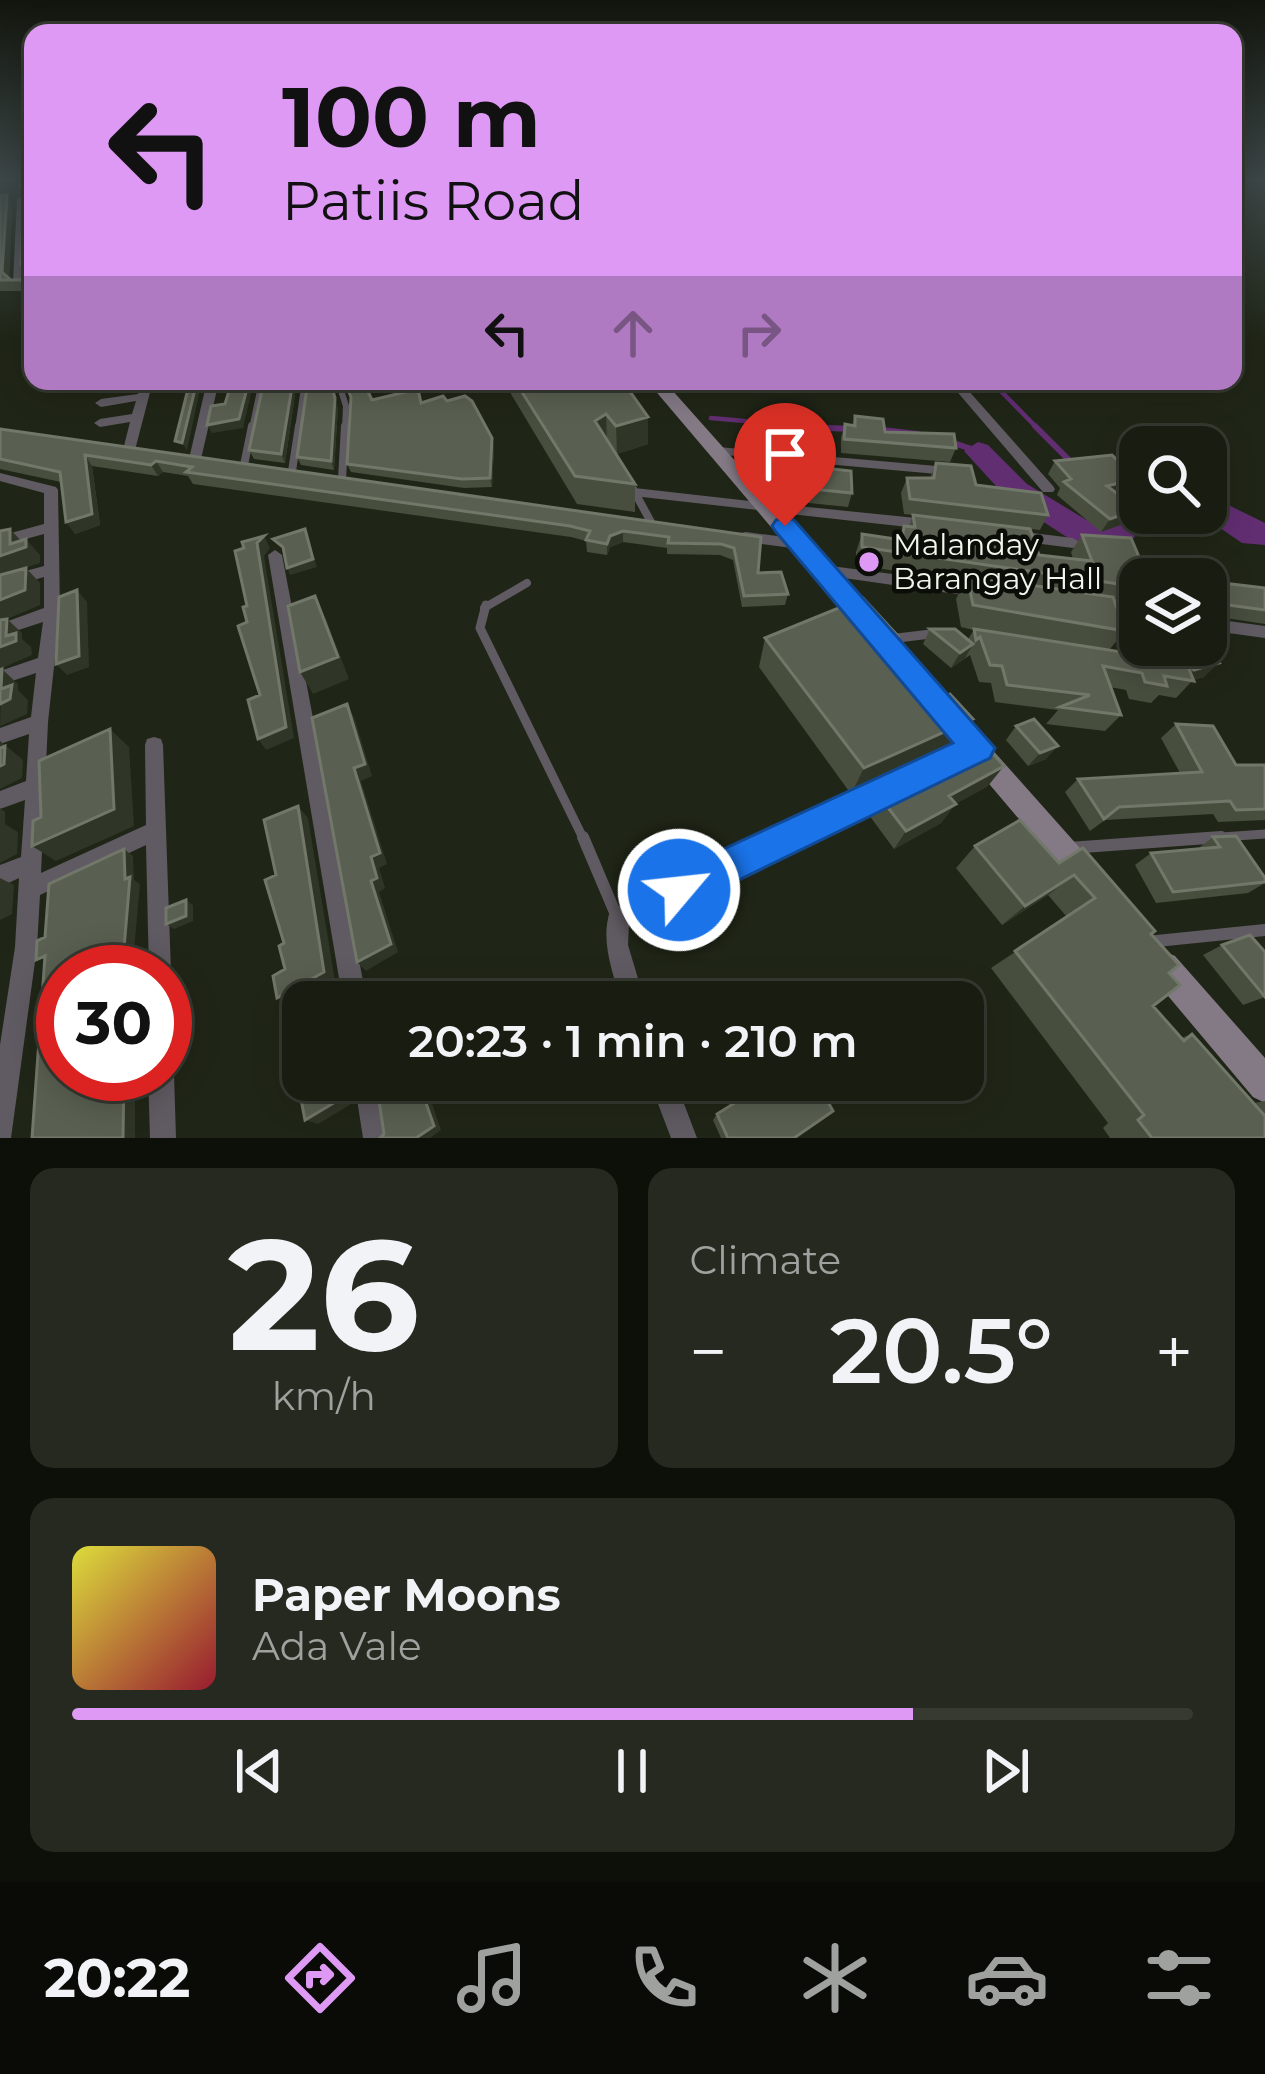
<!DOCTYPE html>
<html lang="en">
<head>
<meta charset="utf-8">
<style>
	:root { --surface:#181c11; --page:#25291f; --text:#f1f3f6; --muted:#9fa19f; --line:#363a31; --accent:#dd99f3 }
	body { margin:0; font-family:Montserrat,sans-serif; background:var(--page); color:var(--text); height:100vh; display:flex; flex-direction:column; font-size:45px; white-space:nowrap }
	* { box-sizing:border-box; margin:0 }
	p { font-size:39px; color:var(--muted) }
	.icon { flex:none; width:66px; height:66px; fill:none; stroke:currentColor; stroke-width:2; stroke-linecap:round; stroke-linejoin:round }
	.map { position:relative; height:1138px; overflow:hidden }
	.panel { display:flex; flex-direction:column; gap:30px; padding:30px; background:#0d0f09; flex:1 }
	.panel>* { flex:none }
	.top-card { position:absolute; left:24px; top:24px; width:1218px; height:366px; border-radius:24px; box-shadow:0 6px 30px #0003,0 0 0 3px var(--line); background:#dd99f3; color:#111; overflow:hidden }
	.fabs { position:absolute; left:1119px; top:426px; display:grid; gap:24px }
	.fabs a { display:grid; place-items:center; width:108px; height:108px; border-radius:24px; background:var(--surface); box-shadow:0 6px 30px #0003,0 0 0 3px var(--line); font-size:60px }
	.speed { position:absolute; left:36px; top:945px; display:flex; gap:24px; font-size:60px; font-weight:700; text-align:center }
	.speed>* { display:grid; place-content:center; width:156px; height:156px; border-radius:50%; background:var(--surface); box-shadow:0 6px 30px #0003,0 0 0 3px var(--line); line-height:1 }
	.speed .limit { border:18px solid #d22; background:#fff; color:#111 }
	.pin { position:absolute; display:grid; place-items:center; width:102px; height:102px; color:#fff; margin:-123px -51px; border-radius:50% 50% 50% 0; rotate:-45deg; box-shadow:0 0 12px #0007 }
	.pin .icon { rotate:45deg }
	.me { position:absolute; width:132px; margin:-66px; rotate:62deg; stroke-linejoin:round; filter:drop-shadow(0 0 9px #0008) }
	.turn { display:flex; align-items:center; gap:42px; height:252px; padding:0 60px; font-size:54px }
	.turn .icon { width:156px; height:156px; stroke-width:2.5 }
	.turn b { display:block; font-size:84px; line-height:102px }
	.lanes { display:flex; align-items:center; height:114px; padding:0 60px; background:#0003; justify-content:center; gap:60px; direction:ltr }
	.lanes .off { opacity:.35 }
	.big { font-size:90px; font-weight:600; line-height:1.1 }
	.panel .tile { flex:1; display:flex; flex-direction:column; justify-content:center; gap:18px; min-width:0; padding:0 42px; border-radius:24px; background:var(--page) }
	.panel .dial { align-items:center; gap:0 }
	.dial b { font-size:156px; line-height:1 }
	.song { display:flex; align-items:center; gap:36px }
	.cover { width:144px; height:144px; border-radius:18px; background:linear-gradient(135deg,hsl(60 70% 55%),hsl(350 70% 35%)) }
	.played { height:12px; border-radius:6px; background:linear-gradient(90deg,var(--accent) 75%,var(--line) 75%) }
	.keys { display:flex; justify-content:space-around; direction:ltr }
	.heat { display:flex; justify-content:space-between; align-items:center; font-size:66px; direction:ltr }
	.panel .tiles { flex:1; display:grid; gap:30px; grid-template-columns:1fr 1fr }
	.tile:last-child { grid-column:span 2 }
	.trip { position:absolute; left:282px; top:981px; width:702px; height:120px; border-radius:24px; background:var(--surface); box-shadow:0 6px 30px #0003,0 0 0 3px var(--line); font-weight:600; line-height:120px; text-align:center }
	.dock { display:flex; height:192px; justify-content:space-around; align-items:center; background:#0a0b07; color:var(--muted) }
	.dock .icon { width:84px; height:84px }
	.dock .active { color:var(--accent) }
	.dock b { font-size:54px; color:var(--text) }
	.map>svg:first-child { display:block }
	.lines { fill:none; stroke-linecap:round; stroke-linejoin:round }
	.stream-far1 { stroke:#622e72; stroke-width:4.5 }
	.stream { stroke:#622e72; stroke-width:6 }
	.river { fill:#622e72; fill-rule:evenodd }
	.lane-far3 { stroke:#605b62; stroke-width:6 }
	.lane-far2 { stroke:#605b62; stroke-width:8 }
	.lane-far1 { stroke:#605b62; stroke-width:9 }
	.lane { stroke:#605b62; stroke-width:12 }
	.street { fill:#605b62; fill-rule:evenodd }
	.secondary { fill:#837a85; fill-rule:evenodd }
	.wall { fill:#474e3e }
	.shaded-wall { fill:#303627 }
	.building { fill:#596051; stroke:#717769; stroke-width:3 }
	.route { fill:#1a73e8; stroke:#114b97; stroke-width:3 }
	.poi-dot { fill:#dd99f3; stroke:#0b0e08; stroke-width:4.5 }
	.labels { text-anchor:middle; stroke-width:9; stroke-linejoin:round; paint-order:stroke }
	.poi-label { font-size:30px; fill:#f1f5eb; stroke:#0b0e08; text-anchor:start }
</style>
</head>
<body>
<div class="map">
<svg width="1265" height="1138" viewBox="0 0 1265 1138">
	<rect width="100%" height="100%" fill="#202617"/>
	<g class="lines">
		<path class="stream-far1" d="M991,381L1038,429
			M711,418L779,424
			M804,427L849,429"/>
		<path class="stream" d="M1035,426L1073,464
			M804,427L851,429
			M882,430L917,434
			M947,441L978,451"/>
		<path class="river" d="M978,442L988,445L1027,484L1103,530L1129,502L1140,499V513H1153C1137,537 1119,560 1088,551L1007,498L964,451Z
			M1206,494L1265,523V545L1242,543L1198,513H1206Z"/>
		<path class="lane-far3" d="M338,381L346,406L345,429
			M252,429L262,381
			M298,429L305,381"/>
		<path class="lane-far2" d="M244,465L252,426
			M292,471L299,426
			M342,479L345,426
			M633,489L652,524
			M634,492L758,506
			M484,608L527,583"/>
		<path class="lane-far1" d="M486,605L480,628L584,840
			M889,639L939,633
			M1179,840L1265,834"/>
		<path class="lane" d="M583,837L617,917
			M1069,848L1221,837
			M1147,942L1265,930"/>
		<path class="street" d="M0,181H6L0,184Z
			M21,197L25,199L23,280H33V286H18L13,283L17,199Z
			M104,381H130L128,383L101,388L95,385Z
			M141,381H153L135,450L129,454L123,450L130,422L100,427L94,423L100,419L132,414L136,401L101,407L95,403L101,399L138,394Z
			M207,381H219L201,459L195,463L189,459Z
			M948,381H960L1053,486L1055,489L1053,492H1043Z
			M718,447L948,467L955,471L948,475L714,454V448Z
			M0,473L56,487L58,490L60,612L48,722L41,873L146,825L145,745L147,739L154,737L161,739L163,745L171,972L165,981V972H149L146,845L40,895L37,947L11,1138H0V1045L15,947L19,878L0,887V865L21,857L25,800L0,809V791L26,781L29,734L0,744V728L31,717L36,673L0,685V671L38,658L43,622L0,636V624L44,608V577L0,590V578L44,566V534L0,546V536L44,524V493L0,481Z
			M768,503L926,519L933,524L926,529L763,511L761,508L763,505Z
			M1016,531L1073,538L1080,543L1073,548L1011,540L1009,536L1011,532Z
			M746,532L799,539L806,544L799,549L741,541L739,537L741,533Z
			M275,550L282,555L367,1002H343L268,555Z
			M823,565L977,585L982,587L985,591L982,595L977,597L823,575L815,570Z
			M1101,603L1140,609V621L1095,613L1093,609L1095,605Z
			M1206,618L1265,626V638L1206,630Z
			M978,740L985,742L987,748L985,754L629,925L628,945L645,1002H621C613,972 600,942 610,911Z
			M165,1063L170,1065L174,1074L176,1138H150L148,1074H165Z
			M354,1080H380L389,1138H363Z
			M649,1080H675L697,1138H671Z"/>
		<path class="secondary" d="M647,381H664L1095,865L1100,875L1095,885L1085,890L1075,885Z
			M1164,951L1175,956L1265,1058V1103L1253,1097L1153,978L1148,967L1153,956Z"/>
	</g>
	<path class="wall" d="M19,184L33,185V291H0V195L12,205L9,278L11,280L29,279V276L21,265L31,196L24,193Z
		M264,381H297L285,463L254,459L249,450Z
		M509,381H604L609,391L648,417V444L617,454L611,447L635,484V512L577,504L511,394Z
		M350,398L421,403L447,401L494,447L492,487L464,488L351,472L347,464Z
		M338,407L334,470L301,465L297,457Z
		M776,416L809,439L807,450L772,447Z
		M855,416L885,432L956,448L950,462L841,453V438L845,424L852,425Z
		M0,429L761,537L758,573L788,594L785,605L742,607L733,560L720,555L667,554V548L623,542L610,547L607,555L587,552L586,541L571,537L193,484L188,476L163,472L158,476L92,466L100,525L75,534L61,482L0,469Z
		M785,451L815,467L852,493L848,507L789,501V495L784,494L783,465Z
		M1055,461L1140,489L1118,494L1129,522L1101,532L1057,495L1060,488L1048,474Z
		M936,463L976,485L1048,515L1040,530L1031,529L1039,555L1073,559L1071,552L1082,535L1140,579V607L1115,603L1125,631L1109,650L1153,657L1146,651L1151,645H1200L1204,677L1193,680L1176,698L1159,695L1151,703L1129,699L1126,690L1110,687L1121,715L1105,731L1046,724L1058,710L995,702L991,683L979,682L970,655L951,668L923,644L930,629L968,639L974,630L961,627L956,599L965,581L856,565V552L862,534L899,540L904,526H909L913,515L904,514L901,493L907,478H930Z
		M1206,581L1265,588V624L1206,615Z
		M765,638L892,651L937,700L973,719L954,746L851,794L759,667Z
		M1176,724L1236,765H1265V820L1218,822L1213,814L1105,820L1090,831L1065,792L1078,779L1180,773L1161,738Z
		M1016,726L1046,759L1028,766L1006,740Z
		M988,786L955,804L941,823L894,849L869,815L879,796Z
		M1213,837L1265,878V883L1248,893L1156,903L1135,865L1151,853L1196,850Z
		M975,846L1059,863L1151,934L1169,973L1153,1006L1181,1038L1192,1034L1254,1103L1265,1101V1138H1110L1103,1128L1108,1123L991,968L1067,917L1048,895L1002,925L956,868Z
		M698,915L681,938L666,925V920Z
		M1222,945L1265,997L1243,1005L1203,955Z
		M756,1080H816L794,1138H721L713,1120L717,1114L760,1087Z"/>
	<path class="shaded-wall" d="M7,195L12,205L9,283L2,272Z
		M197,381H202L187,450L182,443Z
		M249,381H254L243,428L212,433L207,425Z
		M293,381H297L285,463L281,454Z
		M330,381L338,407L334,470L331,461Z
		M606,414L607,441L595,421Z
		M648,417V444L617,454L616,426Z
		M492,438L494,447L492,487L490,478Z
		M85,455L92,466L100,525L75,534L66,522Z
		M156,461L163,472L158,476L151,465Z
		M1140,478V489L1098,499L1107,486Z
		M1138,509L1129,522L1101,532L1110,519Z
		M10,529L24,544L26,539L40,555V563L0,576V556L10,544Z
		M305,529L317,567L290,575L287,568Z
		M623,531V542L610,547L607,555V544L610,536Z
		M264,536L270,548L264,556L294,738L266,750L258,739L286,727L257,543Z
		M26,568L40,583V605L7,619L22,633V639L31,647L32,655L0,669V647L6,636L0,622V600Z
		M77,590L87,602L89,667L67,675L56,664Z
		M315,596L326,619L349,679L313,694L300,672Z
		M898,636L885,665V642Z
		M973,644L965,658L951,668L960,653Z
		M1219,663L1204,677L1191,681L1184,680L1194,670Z
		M2,669L18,684V690L28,700L27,714L0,726Z
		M347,704L354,717L372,776L361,781L387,864L379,868L385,888L379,892L398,952L366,971L357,962L371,881V857L354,768Z
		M973,719L954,746L851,794L864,768Z
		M110,729L129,747L134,826L56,861L32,846Z
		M0,741L23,760L22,778L0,789Z
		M1058,746L1046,759L1028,766L1040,753Z
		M1004,766L988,786L935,815L949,796Z
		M956,804L941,823L894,849L906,831Z
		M298,806L308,818L335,981L290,1006L277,998L324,972Z
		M0,808L5,812V824L18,832L17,854L0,863Z
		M124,849L133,856L134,880L140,884L132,972H122L125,879Z
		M1074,875L1048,895L1002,925L1025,906Z
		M0,878L14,885L12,914L0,920Z
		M186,900L193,905V921L174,929L166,924Z
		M124,1074H135V1138H123Z
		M340,1080H351L353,1103L318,1124L305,1120Z
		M418,1080H424L441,1130L430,1138H416Z"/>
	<path class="building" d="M19,184L33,185V280H0V195H7L2,272L11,280L29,279L30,266L21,265L24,198L30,197L32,190Z
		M190,381H197L182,443L175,441Z
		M232,381H249L239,419L207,425L211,406L225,404Z
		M264,381H293L281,454L249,450Z
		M308,381H330L335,398L331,461L297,457Z
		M344,381H363L372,400L418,389L421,403L443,396L447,401L465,396L472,401L492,438L490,478L462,479L347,464L351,397Z
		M515,381H604L609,391L626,386L648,417L616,426L606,414L595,421L635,484L575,476Z
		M776,416L810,420L809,439L774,436Z
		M855,416L883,419L885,432L954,434L956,448L844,439L845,424L855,426Z
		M0,429L761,537L758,573L781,572L788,594L744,596L734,548L721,544L668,543L669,537L623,531L610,536L607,544L586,540L590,531L570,526L186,472L192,467L156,461L151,465L85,455L92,514L66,522L60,472L0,459Z
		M785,451L814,454L815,467L851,471L852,493L792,487V481H786Z
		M1112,455L1118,461L1133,459L1140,464V478L1107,486L1138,509L1110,519L1064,482L1071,479L1055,461Z
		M936,463L971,466L976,485L1041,493L1048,515L910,499L907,478H934Z
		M913,515L1030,529L1039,555L1092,561L1082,535L1131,538L1145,571L1172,574L1175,579H1140V587L862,547V534L902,540L904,526L915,527Z
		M10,529V544L26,539V547L0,556V531Z
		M305,529L313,559L287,568L283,547L273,539Z
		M264,536L257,543L286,727L258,739L248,700L260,695L238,626L247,622L243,607L247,606L235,551L244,548L242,542Z
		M26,568L25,590L0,600V575Z
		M967,576L1113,597L1125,631L973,605Z
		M1206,581L1265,588V610L1214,603L1206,588Z
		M77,590L79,656L56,664L59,597Z
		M315,596L338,657L300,672L288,606Z
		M863,598L898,636L885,642L937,700L950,694L973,719L864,768L765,638Z
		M7,619L6,636L16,633V641L0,647V620Z
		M930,629H955L973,644L960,653Z
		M974,629L1186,662L1194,681L1164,676L1167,686L1145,682L1142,673L1103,666L1121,715L1060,707L1090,695L1007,685L1002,666L990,665L980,637L976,640Z
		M1168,645H1200L1219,663L1194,670Z
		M2,669L1,689L12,685L10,699L0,704V670Z
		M347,704L365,764L354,768L380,853L371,857L377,878L371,881L391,944L357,962L312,718Z
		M1034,719L1058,746L1040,753L1016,726Z
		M1176,724L1213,726L1236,765H1265V809L1236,810L1230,801L1119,807L1104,819L1078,779L1202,772Z
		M110,729L114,809L32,846L33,821L41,817L39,761Z
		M5,746L4,764L0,766V748Z
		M986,746L1004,766L949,796L956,804L906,831L879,796Z
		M298,806L324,972L277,998L273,976L285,969L279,946L284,943L265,880L276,875L264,820Z
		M1020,820L1059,863L1083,848L1155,931L1151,934L1179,965L1169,973L1180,985L1153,1006L1184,1041L1192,1034L1265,1116V1138H1152L1138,1120L1144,1115L1015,951L1095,898L1074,875L1025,906L975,846Z
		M1236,836L1265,878V882L1173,892L1151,853L1220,847L1213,837Z
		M124,849L125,879L130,877L122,972H63V1074H124L123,1138H32L45,956L36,960L37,941L45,937L49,884Z
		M685,898L699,910L682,933L666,920Z
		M186,900V916L166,924V908Z
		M1250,935L1265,952V997L1222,945Z
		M765,980L777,1002H720Z
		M325,1080H340L342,1098L305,1120L300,1094Z
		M376,1080H418L434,1126L416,1138H380L384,1134Z
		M767,1080H816L833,1111L794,1138H728L717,1114L768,1082Z"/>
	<linearGradient id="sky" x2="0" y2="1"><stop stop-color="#12150d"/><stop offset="0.53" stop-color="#3c4747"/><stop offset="1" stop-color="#3c4747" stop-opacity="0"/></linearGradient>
	<rect width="1265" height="340" fill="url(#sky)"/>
	<path class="route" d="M785,517L794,520L995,748L990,758L679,909L665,903L659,890L665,876L953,743L776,532L772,526L776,520Z"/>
	<circle class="poi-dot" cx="869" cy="562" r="12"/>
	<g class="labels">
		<g class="poi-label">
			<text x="893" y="555">Malanday<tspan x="893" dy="34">Barangay Hall</tspan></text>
		</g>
	</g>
</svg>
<div class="fabs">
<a><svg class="icon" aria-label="search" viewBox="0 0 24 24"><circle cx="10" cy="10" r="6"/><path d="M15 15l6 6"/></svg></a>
<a><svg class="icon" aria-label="layers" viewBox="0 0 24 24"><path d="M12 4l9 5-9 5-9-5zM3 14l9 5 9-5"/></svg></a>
</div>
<div class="speed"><div class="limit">30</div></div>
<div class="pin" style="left:785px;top:526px;background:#d93025"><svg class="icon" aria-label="arrive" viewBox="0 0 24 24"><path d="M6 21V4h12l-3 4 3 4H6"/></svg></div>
<svg class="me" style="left:679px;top:890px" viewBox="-20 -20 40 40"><circle r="17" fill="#1a73e8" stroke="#fff" stroke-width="3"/><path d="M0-11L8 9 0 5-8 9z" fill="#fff"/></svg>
<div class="trip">20:23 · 1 min · 210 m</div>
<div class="top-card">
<div class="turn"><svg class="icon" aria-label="left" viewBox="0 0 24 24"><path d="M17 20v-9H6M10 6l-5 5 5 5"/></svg><div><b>100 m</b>Patiis Road</div></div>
<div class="lanes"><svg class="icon" aria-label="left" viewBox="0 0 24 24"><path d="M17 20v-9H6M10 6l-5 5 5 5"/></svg><svg class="icon off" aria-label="ahead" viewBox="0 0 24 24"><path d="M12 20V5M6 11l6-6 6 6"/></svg><svg class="icon off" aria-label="right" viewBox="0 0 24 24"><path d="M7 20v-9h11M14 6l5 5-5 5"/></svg></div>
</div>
</div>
<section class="panel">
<div class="tiles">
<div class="tile dial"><b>26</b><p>km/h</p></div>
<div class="tile"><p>Climate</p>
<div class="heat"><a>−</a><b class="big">20.5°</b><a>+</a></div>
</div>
<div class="tile">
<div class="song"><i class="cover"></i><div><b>Paper Moons</b><p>Ada Vale</p></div></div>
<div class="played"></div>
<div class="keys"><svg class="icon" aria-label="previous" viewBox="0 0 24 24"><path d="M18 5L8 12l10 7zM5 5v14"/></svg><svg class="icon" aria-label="pause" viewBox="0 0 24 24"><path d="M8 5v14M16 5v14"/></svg><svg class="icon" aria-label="next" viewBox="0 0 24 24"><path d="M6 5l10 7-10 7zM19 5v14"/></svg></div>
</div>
</div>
</section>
<nav class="dock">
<b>20:22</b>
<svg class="icon active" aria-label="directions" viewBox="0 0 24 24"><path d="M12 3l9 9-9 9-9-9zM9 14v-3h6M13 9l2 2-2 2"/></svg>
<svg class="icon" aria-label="music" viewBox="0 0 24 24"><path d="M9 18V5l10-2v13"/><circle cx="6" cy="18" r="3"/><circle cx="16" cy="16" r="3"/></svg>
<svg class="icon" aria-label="phone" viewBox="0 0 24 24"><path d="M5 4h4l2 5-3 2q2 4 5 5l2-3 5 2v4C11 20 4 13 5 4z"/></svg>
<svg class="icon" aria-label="climate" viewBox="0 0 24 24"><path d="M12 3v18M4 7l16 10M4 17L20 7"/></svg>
<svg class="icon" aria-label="car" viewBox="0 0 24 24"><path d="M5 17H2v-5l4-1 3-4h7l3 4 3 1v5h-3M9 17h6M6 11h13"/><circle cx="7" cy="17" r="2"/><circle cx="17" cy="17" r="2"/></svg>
<svg class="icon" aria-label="filters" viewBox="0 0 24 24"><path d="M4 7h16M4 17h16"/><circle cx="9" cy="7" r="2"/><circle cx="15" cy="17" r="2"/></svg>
</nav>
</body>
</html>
